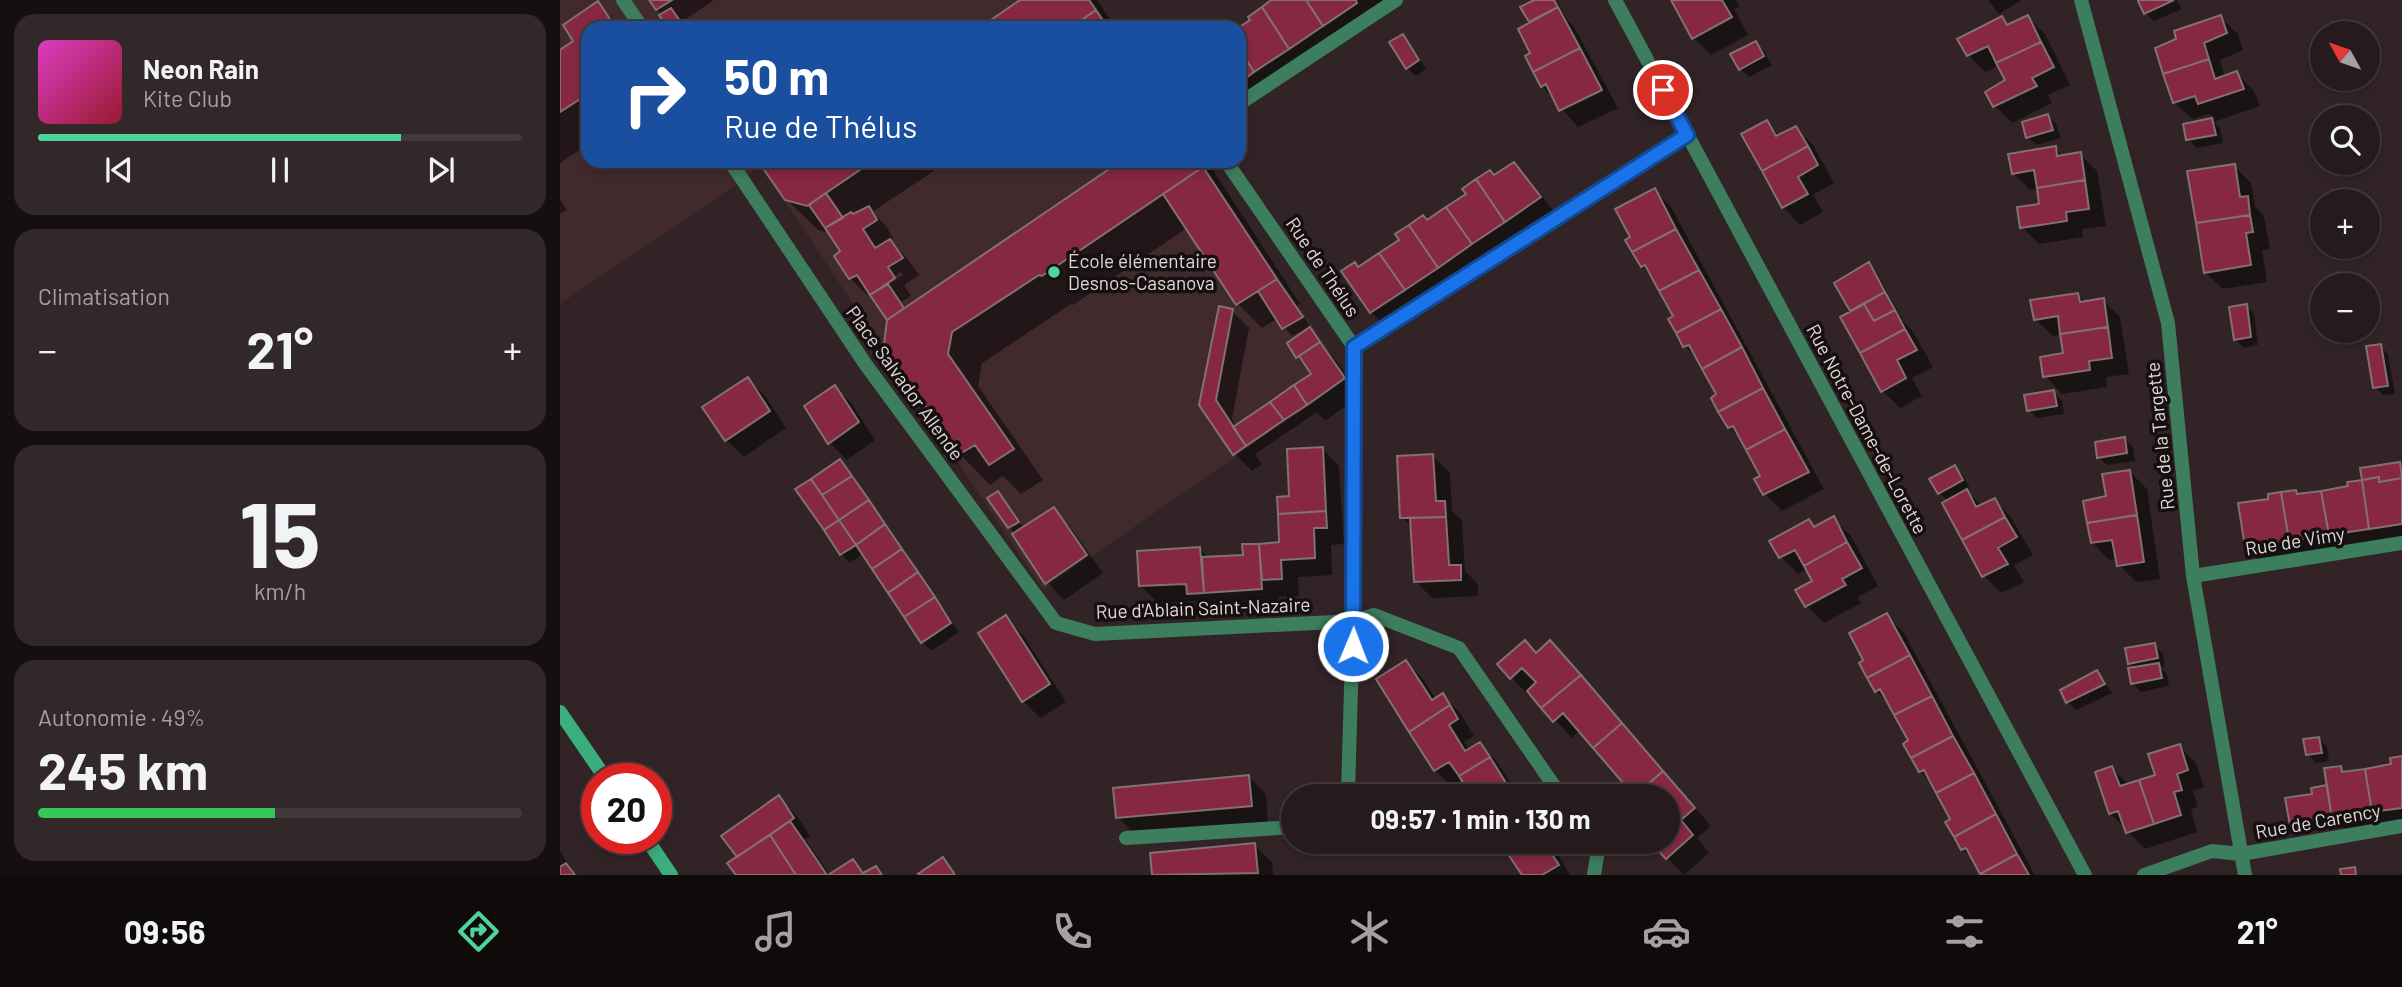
<!DOCTYPE html>
<html lang="fr">
<head>
<meta charset="utf-8">
<style>
	:root { --surface:#261b1c; --page:#322829; --text:#f1f3f6; --muted:#a4a1a3; --line:#42393b; --accent:#50d398 }
	body { margin:0; font-family:Barlow,sans-serif; background:var(--page); color:var(--text); height:100vh; display:flex; flex-direction:column; font-size:26px; white-space:nowrap }
	* { box-sizing:border-box; margin:0 }
	p { font-size:23px; color:var(--muted) }
	.icon { flex:none; width:38px; height:38px; fill:none; stroke:currentColor; stroke-width:2; stroke-linecap:round; stroke-linejoin:round }
	.map { position:relative; flex:1; overflow:hidden }
	.sheet { display:flex; flex-direction:column; gap:14px; padding:14px; background:#150f0f; width:560px }
	.sheet>* { flex:none }
	.banner { position:absolute; left:21px; top:21px; width:665px; height:147px; border-radius:21px; box-shadow:0 4px 10px #0003,0 0 0 2px var(--line); background:#1a4fa0; color:#fff; overflow:hidden }
	.needle { width:46px; rotate:310deg }
	.tools { position:absolute; left:1750px; top:21px; display:grid; gap:14px }
	.tools a { display:grid; place-items:center; width:70px; height:70px; border-radius:50%; background:var(--surface); box-shadow:0 4px 10px #0003,0 0 0 2px var(--line); font-size:35px }
	.speed { position:absolute; left:21px; top:763px; display:flex; gap:14px; font-size:35px; font-weight:700; text-align:center }
	.speed>* { display:grid; place-content:center; width:91px; height:91px; border-radius:50%; background:var(--surface); box-shadow:0 4px 10px #0003,0 0 0 2px var(--line); line-height:1 }
	.speed .limit { border:10px solid #d22; background:#fff; color:#111 }
	.pin { position:absolute; display:grid; place-items:center; width:60px; height:60px; color:#fff; margin:-30px; border:4px solid #fff; border-radius:50%; box-shadow:0 2px 7px #0007 }
	.me { position:absolute; width:77px; margin:-38px; rotate:1deg; stroke-linejoin:round; filter:drop-shadow(0 0 5px #0008) }
	.turn { display:flex; align-items:center; gap:24px; height:147px; padding:0 28px; font-size:32px }
	.turn .icon { width:91px; height:91px; stroke-width:2.5 }
	.turn b { display:block; font-size:49px; line-height:60px }
	.big { font-size:52px; font-weight:700; line-height:1.1 }
	.sheet .card { flex:1; display:flex; flex-direction:column; justify-content:center; gap:10px; min-width:0; padding:0 24px; border-radius:21px; background:var(--page) }
	.sheet .dial { align-items:center; gap:0 }
	.dial b { font-size:91px; line-height:1 }
	.song { display:flex; align-items:center; gap:21px }
	.cover { width:84px; height:84px; border-radius:10px; background:linear-gradient(135deg,hsl(310 70% 55%),hsl(350 70% 35%)) }
	.played { height:7px; border-radius:4px; background:linear-gradient(90deg,var(--accent) 75%,var(--line) 75%) }
	.keys { display:flex; justify-content:space-around; direction:ltr }
	.heat { display:flex; justify-content:space-between; align-items:center; font-size:38px; direction:ltr }
	.charge { height:10px; border-radius:5px; background:linear-gradient(90deg,#34c759 49%,var(--line) 0) }
	.trip { position:absolute; left:721px; top:784px; width:399px; height:70px; border-radius:35px; background:var(--surface); box-shadow:0 4px 10px #0003,0 0 0 2px var(--line); font-weight:700; line-height:70px; text-align:center }
	.tabs { display:flex; height:112px; justify-content:space-around; align-items:center; background:#0f0b0b; color:var(--muted) }
	.tabs .icon { width:49px; height:49px }
	.tabs .on { color:var(--accent) }
	.tabs b { font-size:32px; color:var(--text) }
	main { display:flex; flex:1; min-height:0 }
	.map>svg:first-child { display:block }
	.built { fill:#402a2e }
	.shadow { fill:#0007; fill-rule:evenodd }
	.building { fill:#862843; stroke:#827073; stroke-width:2 }
	.lines { fill:none; stroke-linecap:round; stroke-linejoin:round }
	.lane { stroke:#3c7e5e; stroke-width:14 }
	.street { stroke:#3c7e5e; stroke-width:14 }
	.secondary { stroke:#3aae7c; stroke-width:14 }
	.route-casing { stroke:#114b97; stroke-width:18 }
	.route { stroke:#1a73e8; stroke-width:12 }
	.poi-dot { fill:#50d398; stroke:#160f10; stroke-width:2.5 }
	.labels { text-anchor:middle; stroke-width:7; stroke-linejoin:round; paint-order:stroke }
	.poi-label { font-size:19px; fill:#e2d8d9; stroke:#160f10; text-anchor:start }
	.street-label { font-size:19px; fill:#e2d8d9; stroke:#160f10 }
</style>
</head>
<body>
<main>
<section class="sheet">
<div class="card">
<div class="song"><i class="cover"></i><div><b>Neon Rain</b><p>Kite Club</p></div></div>
<div class="played"></div>
<div class="keys"><svg class="icon" aria-label="previous" viewBox="0 0 24 24"><path d="M18 5L8 12l10 7zM5 5v14"/></svg><svg class="icon" aria-label="pause" viewBox="0 0 24 24"><path d="M8 5v14M16 5v14"/></svg><svg class="icon" aria-label="next" viewBox="0 0 24 24"><path d="M6 5l10 7-10 7zM19 5v14"/></svg></div>
</div>
<div class="card"><p>Climatisation</p>
<div class="heat"><a>−</a><b class="big">21°</b><a>+</a></div>
</div>
<div class="card dial"><b>15</b><p>km/h</p></div>
<div class="card"><p>Autonomie · 49%</p><b class="big">245 km</b><div class="charge"></div></div>
</section>
<div class="map">
<svg width="1842" height="875" viewBox="0 0 1842 875">
	<rect width="100%" height="100%" fill="#322426"/>
	<path class="built" d="M0,0H532L551,28H28V161H641L788,379L483,590L201,165L167,191L0,304Z"/>
	<path class="shadow" d="M91,0H153V1L121,22L126,28H110Z
		M463,0H537L556,28H422Z
		M716,0H844L679,112V30Z
		M978,0H995L998,2L1006,18L1014,27L1058,108L1018,127L982,86L972,53L970,21Z
		M1113,0H1176L1180,7L1174,9L1188,35L1151,55L1134,38Z
		M1428,0H1462L1439,14Z
		M1584,0H1617L1622,9L1594,21L1585,13Z
		M37,3L62,28H28V144L0,163V52L16,41Z
		M1467,17L1485,34L1510,85L1488,95L1492,103L1452,123L1435,106L1427,92L1448,81L1440,65L1425,72L1408,55L1441,18L1449,26Z
		M1660,17L1678,34L1683,50L1660,60L1665,77L1677,73L1694,91L1700,106L1654,122L1660,129L1663,143L1636,148L1628,139L1625,125L1655,119L1650,114L1632,119L1614,102L1597,49Z
		M842,36L851,45L866,69L856,76L847,68Z
		M1196,43L1204,51L1212,65L1189,77L1180,69Z
		M1488,116L1496,124L1501,138L1476,145L1468,137Z
		M1206,122L1220,136L1236,128L1253,145L1274,183L1253,195L1263,212L1240,225L1223,207L1184,135Z
		M1495,148L1504,157L1520,154L1537,171L1546,226L1522,229L1523,237L1479,244L1462,227L1481,206L1478,189L1470,190L1453,173Z
		M200,161H389L312,212L326,226L333,238L329,241L347,258L359,275L344,285L351,296L341,302L346,309L564,161H647L740,304L737,306L750,326L732,336L717,319L702,328L678,304L627,228L513,305L511,304L422,363L418,386L483,480L461,494L443,476L430,485L400,454L330,321L311,293L307,295L290,278L283,251L270,233L258,230L226,199ZM341,272L343,275L314,294L312,292Z
		M954,165L971,182L997,215L828,329L811,312L799,269Z
		M1674,166L1691,183L1695,206L1704,216L1710,249L1702,250L1707,282L1663,289L1645,272Z
		M1094,190L1111,207L1264,489L1222,511L1205,494L1202,476L1183,441L1169,427L1158,395L1140,362L1125,346L1115,317L1094,279L1082,266L1073,238Z
		M0,200L7,210L0,214Z
		M1309,264L1317,273L1343,321L1352,330L1373,367L1352,378L1362,396L1340,408L1323,391L1292,310Z
		M1518,295L1526,303L1543,300L1560,317L1569,374L1546,377L1547,387L1502,394L1485,376L1505,355L1502,335L1493,336L1475,319Z
		M1686,306L1694,314L1698,345L1684,348L1675,339Z
		M672,311L689,328L672,419L677,427L753,375L737,357L750,329L777,362L800,396L765,421L757,412L695,454L702,464L692,471L675,454L641,405Z
		M1820,346L1828,354L1835,394L1823,395L1815,387Z
		M188,379L205,396L226,428L184,457L166,440Z
		M275,387L292,404L315,440L287,460L270,443Z
		M1494,392L1502,401L1504,414L1477,418L1469,410Z
		M1564,438L1573,447L1575,461L1547,465L1538,457Z
		M762,448L779,466L784,544L771,545L772,575L738,577L739,596L718,597V606L646,610L636,601L598,603L581,586L640,549L649,559L685,557L684,546L721,544L731,498Z
		M873,456L890,473L892,511L902,520L905,571L918,584V596L872,598L855,581L852,528L842,517Z
		M280,461L288,469L399,632L371,651L363,642L303,553L290,563L281,554L238,489Z
		M1839,464L1842,466V543L1703,564L1686,547L1710,500L1736,491L1740,496L1790,487Z
		M1395,467L1403,475L1410,489L1407,491L1422,506L1434,500L1451,517L1473,555L1454,565L1464,582L1441,593L1424,576L1384,503L1388,501L1379,493Z
		M1570,472L1587,489L1600,579L1576,582L1559,565L1557,559L1549,560L1532,542L1548,498Z
		M438,493L464,528L493,509L510,527L543,573L504,600L487,582L430,498Z
		M1273,518L1291,536L1318,586L1298,597L1301,603L1264,623L1247,606L1238,591L1254,582L1248,569L1238,574L1221,557L1249,521L1255,528Z
		M1327,616L1344,633L1475,875H1423L1416,862L1402,849L1393,820L1373,785L1360,771L1350,741L1330,705L1316,691L1306,661Z
		M446,618L463,635L506,702L480,718L463,701Z
		M1595,645L1603,654L1605,667H1600L1607,674L1609,686L1581,692L1572,683L1575,669L1569,663Z
		M977,655L1007,660L1151,826L1137,838L1149,853L1124,875L1095,844L1108,842V796H1062L1058,792L1067,784L1020,730L1012,738L971,693L968,695L939,664Z
		M846,662L863,679L876,699L883,696L900,713L914,736L904,742L910,751L920,744L937,762L959,796H914L903,780L892,787L875,770Z
		M1537,672L1552,693L1516,710L1508,702Z
		M1758,738L1767,747L1769,761L1756,763L1748,754Z
		M1619,746L1636,763L1644,787L1633,791L1638,807L1631,809L1637,832L1585,849L1550,813L1552,768L1569,785L1597,776Z
		M1842,758V827L1791,835L1782,826L1740,833L1731,824L1754,795L1766,787L1780,768L1786,773L1833,766Z
		M689,777L706,794L708,823L575,835L558,817Z
		M218,797L236,815L250,836L245,839L270,875H177L179,857Z
		M943,842H991L1010,875H964Z
		M694,845L712,862L713,875H594L592,855Z
		M0,851L16,875H0Z"/>
	<path class="building" d="M89,0H112L96,10Z
		M460,0H529L536,10L510,28H419Z
		M711,0H746L763,26L729,49L702,7Z
		M746,0H796L797,3L763,26Z
		M974,0H994L998,7L969,22L960,7Z
		M1111,0H1162L1172,17L1132,39Z
		M1614,0L1584,14L1578,1L1580,0Z
		M38,1L56,28H28V94L0,112V50L13,41L3,25Z
		M702,7L729,49L694,72L679,48L678,28L690,20L688,17Z
		M998,7L1020,48L973,72L965,56L970,53L958,29Z
		M111,8L125,28H108L99,15Z
		M536,10L548,28H510Z
		M1468,15L1481,42L1436,63L1428,46L1407,56L1397,39L1442,16L1447,25Z
		M1661,15L1667,33L1644,43L1649,59L1603,74L1595,48L1616,39L1614,31Z
		M843,34L859,60L846,69L829,42Z
		M1196,41L1204,56L1179,70L1170,54Z
		M1481,42L1494,67L1472,78L1477,86L1433,107L1425,92L1445,80L1436,63Z
		M679,48L694,72L679,83Z
		M1020,48L1042,90L999,111L986,84L981,87L973,72Z
		M1649,59L1655,79L1677,71L1684,89L1638,104L1635,96L1613,103L1603,74Z
		M1488,114L1493,130L1466,138L1462,122Z
		M1652,118L1656,135L1626,140L1623,124Z
		M1207,120L1216,136L1236,126L1248,146L1202,171L1181,134Z
		M1248,146L1258,165L1238,177L1248,194L1222,208L1202,171Z
		M1496,146L1497,156L1521,152L1525,180L1477,188L1474,170L1452,174L1448,154Z
		M198,161H313L247,206L225,200Z
		M561,161H639L643,167L482,276L479,275L392,332L388,354L454,449L429,465L415,445L398,455L324,345L327,320Z
		M954,162L981,197L945,222L916,179L930,170L934,175Z
		M1675,164L1680,197L1688,196L1690,215L1636,223L1627,171Z
		M643,167L717,279L676,305L603,194Z
		M916,179L945,222L912,244L886,207L906,194L902,189Z
		M1525,180L1529,209L1506,212L1507,221L1460,228L1457,207L1479,204L1477,188Z
		M1095,188L1116,229L1072,252L1065,240L1070,237L1055,209Z
		M266,193L283,218L265,228L249,205Z
		M309,206L317,220L303,229L315,248L330,239L343,258L328,267L335,278L310,295L297,275L289,279L274,256L280,251L265,228L291,212L293,214Z
		M886,207L912,244L878,268L849,225L863,215L867,220Z
		M1690,215L1693,232L1686,233L1691,265L1644,273L1636,223Z
		M849,225L878,268L845,290L819,253L839,240L835,234Z
		M1116,229L1139,270L1099,291L1085,265L1081,267L1072,252Z
		M819,253L845,290L810,313L781,271L795,262L798,267Z
		M1309,262L1325,292L1290,311L1274,283Z
		M1139,270L1161,309L1116,333L1108,319L1113,316L1099,291Z
		M717,279L743,317L722,329L698,291Z
		M328,284L344,308L327,320L310,295Z
		M1325,292L1335,310L1314,321L1304,304Z
		M1762,292V325H1758L1754,294Z
		M1518,293L1520,302L1544,298L1548,327L1500,334L1498,316L1474,320L1470,300Z
		M1304,304L1314,321L1335,310L1345,329L1300,353L1280,317Z
		M1687,304L1691,337L1674,340L1669,307Z
		M659,306L673,309L656,400L686,446L673,455L639,405Z
		M1161,309L1182,347L1142,369L1129,345L1123,347L1116,333Z
		M750,327L760,342L736,358L727,343Z
		M1548,327L1552,358L1529,361L1530,370L1483,377L1480,357L1503,353L1500,334Z
		M1345,329L1357,350L1337,360L1346,378L1321,392L1300,353Z
		M760,342L785,378L747,405L734,385L751,374L739,356Z
		M1821,344L1828,386L1813,388L1806,346Z
		M1182,347L1203,388L1158,412L1151,398L1156,394L1142,369Z
		M188,377L210,411L165,441L142,407Z
		M275,385L299,422L268,444L244,406Z
		M734,385L747,405L724,420L710,402Z
		M1203,388L1225,429L1186,450L1173,426L1168,428L1158,412Z
		M1494,390L1497,406L1467,411L1464,395Z
		M710,402L724,420L686,446L673,427Z
		M1225,429L1249,472L1203,495L1194,479L1200,476L1186,450Z
		M1565,437L1567,453L1537,458L1535,442Z
		M763,447L766,511L718,514L717,497L729,496L727,449Z
		M873,454L876,501H885L886,517L840,518L837,456Z
		M280,459L292,476L262,495L251,479Z
		M1840,462L1842,478L1819,482V477L1802,480L1800,468Z
		M1395,465L1403,480L1378,494L1369,479Z
		M1570,470L1577,515L1527,523L1523,501L1546,496L1542,474Z
		M292,476L309,500L279,520L262,495Z
		M1819,477V482L1842,478V524L1809,529L1802,480Z
		M251,479L279,520L264,530L235,489Z
		M1802,480L1809,529L1769,535L1761,491L1788,486L1787,482Z
		M1407,489L1416,507L1435,498L1445,517L1402,540L1382,503Z
		M1736,490L1737,494L1761,491L1769,535L1729,541L1721,492Z
		M438,491L459,522L448,528L427,498Z
		M1721,492L1729,541L1685,547L1678,503L1708,499V494Z
		M309,500L325,524L296,545L279,520Z
		M494,507L527,555L485,584L452,534Z
		M766,511L767,528H754L755,558L721,560L722,579L702,580L699,544L719,542L718,514Z
		M1577,515L1584,562L1557,566L1552,540L1531,543L1527,523Z
		M1274,516L1287,542L1244,566L1235,550L1219,558L1209,541L1249,519L1254,527Z
		M886,517L889,565H901V580L854,582L850,518Z
		M1445,517L1457,537L1438,548L1448,564L1422,577L1402,540Z
		M279,520L296,545L280,555L264,530Z
		M325,524L342,549L312,569L296,545Z
		M1287,542L1302,568L1282,579L1286,585L1245,607L1235,590L1252,581L1244,566Z
		M682,544H699L702,589L644,593L642,557L683,555Z
		M640,547L644,593L627,594L626,584L579,586L577,551Z
		M342,549L358,572L328,593L312,569Z
		M358,572L375,597L344,617L328,593Z
		M375,597L391,623L361,643L344,617Z
		M1327,613L1350,655L1307,678L1299,663L1303,660L1289,633Z
		M446,615L490,684L462,702L418,633Z
		M965,640L976,653L990,640L1021,675L981,708L967,691L976,682L962,668L950,679L937,664Z
		M1595,643L1598,658L1568,664L1565,648Z
		M1350,655L1372,696L1334,715L1320,689L1315,692L1307,678Z
		M846,660L872,700L883,693L890,705L849,732L816,679Z
		M1599,663L1602,678L1571,684L1568,668Z
		M1537,670L1545,684L1506,703L1500,690Z
		M1021,675L1062,723L1033,748L1003,713L993,722L981,708Z
		M1372,696L1393,736L1351,758L1343,744L1348,740L1334,715Z
		M890,705L898,719L889,725L905,751L920,742L930,757L899,776L889,762L874,771L849,732Z
		M1062,723L1103,771L1075,796H1059L1056,792L1064,784L1033,748Z
		M1393,736L1414,773L1376,793L1364,770L1359,772L1351,758Z
		M1759,737L1762,753L1746,755L1743,739Z
		M1620,744L1628,770L1617,774L1622,790L1614,792L1621,815L1594,824L1579,780L1595,775L1588,754Z
		M1842,756V808L1812,812L1805,769L1831,764L1830,758Z
		M930,757L954,796H911L899,776Z
		M1552,766L1560,786L1579,780L1594,824L1566,833L1558,811L1549,814L1535,772Z
		M1781,766L1782,772L1805,769L1812,812L1772,819L1764,768Z
		M1103,771L1135,808L1121,820L1133,835L1106,859L1092,844L1108,842V796H1075Z
		M1414,773L1436,814L1394,837L1385,822L1390,819L1376,793Z
		M689,775L692,806L556,818L553,788Z
		M1767,785L1772,819L1730,825L1725,798L1752,794L1751,788Z
		M219,795L234,818L177,857L161,836Z
		M1436,814L1457,854L1420,874L1406,848L1401,850L1394,837Z
		M230,821L246,844L267,875H236L210,835Z
		M210,835L236,875H176L167,863Z
		M940,842H984L999,865L982,875H962Z
		M695,843L698,873L592,875L590,853Z
		M1457,854L1469,875H1421L1420,874Z
		M383,857L395,875H359L358,874Z
		M293,859L304,875H268Z
		M6,863L15,875H0V867Z
		M316,866L322,875H304L303,873Z
		M1795,867L1796,875H1781L1780,869Z"/>
	<g class="lines">
		<path class="lane" d="M785,796L788,792L793,621
			M566,838L733,827"/>
		<path class="street" d="M63,0L82,28
			M1055,0L1525,875
			M1521,0L1608,323L1633,576L1685,875
			M679,104L836,0
			M170,161L306,365L496,623L535,634L793,621L814,615L899,648L1001,796
			M666,161L794,347L1127,135
			M1633,576L1842,543
			M793,621L794,347
			M1032,842L1038,850L1034,875
			M1584,875L1652,851L1681,854L1842,826"/>
		<path class="secondary" d="M0,712L46,779
			M86,838L111,875"/>
	</g>
	<g class="lines">
		<defs>
			<path id="route" d="M793,646L794,347L1127,135L1103,90"/>
		</defs>
		<use href="#route" class="route-casing"/>
		<use href="#route" class="route"/>
	</g>
	<circle class="poi-dot" cx="494" cy="272" r="7"/>
	<g class="labels">
		<g class="poi-label">
			<text x="508" y="268">École élémentaire<tspan x="508" dy="22">Desnos-Casanova</tspan></text>
		</g>
		<g class="street-label">
			<text transform="translate(763 267) rotate(56)" y="7">Rue de Thélus</text>
			<text transform="translate(345 383) rotate(54)" y="7">Place Salvador Allende</text>
			<text transform="translate(1307 429) rotate(62)" y="7">Rue Notre-Dame-de-Lorette</text>
			<text transform="translate(1600 436) rotate(-96)" y="7">Rue de la Targette</text>
			<text transform="translate(1735 541) rotate(-9)" y="7">Rue de Vimy</text>
			<text transform="translate(643 608) rotate(-2)" y="7">Rue d'Ablain Saint-Nazaire</text>
			<text transform="translate(1758 821) rotate(-10)" y="7">Rue de Carency</text>
		</g>
	</g>
</svg>
<div class="tools">
<a><svg class="needle" viewBox="-14 -14 28 28"><path d="M0-13l5 13h-10z" fill="#e53935"/><path d="M0 13l5-13h-10z" fill="#a4a1a3"/></svg></a>
<a><svg class="icon" aria-label="search" viewBox="0 0 24 24"><circle cx="10" cy="10" r="6"/><path d="M15 15l6 6"/></svg></a>
<a>+</a>
<a>−</a>
</div>
<div class="speed"><div class="limit">20</div></div>
<div class="pin" style="left:1103px;top:90px;background:#d93025"><svg class="icon" aria-label="arrive" viewBox="0 0 24 24"><path d="M6 21V4h12l-3 4 3 4H6"/></svg></div>
<svg class="me" style="left:793px;top:646px" viewBox="-20 -20 40 40"><circle r="17" fill="#1a73e8" stroke="#fff" stroke-width="3"/><path d="M0-11L8 9 0 5-8 9z" fill="#fff"/></svg>
<div class="trip">09:57 · 1 min · 130 m</div>
<div class="banner">
<div class="turn"><svg class="icon" aria-label="right" viewBox="0 0 24 24"><path d="M7 20v-9h11M14 6l5 5-5 5"/></svg><div><b>50 m</b>Rue de Thélus</div></div>
</div>
</div>
</main>
<nav class="tabs">
<b>09:56</b>
<svg class="icon on" aria-label="directions" viewBox="0 0 24 24"><path d="M12 3l9 9-9 9-9-9zM9 14v-3h6M13 9l2 2-2 2"/></svg>
<svg class="icon" aria-label="music" viewBox="0 0 24 24"><path d="M9 18V5l10-2v13"/><circle cx="6" cy="18" r="3"/><circle cx="16" cy="16" r="3"/></svg>
<svg class="icon" aria-label="phone" viewBox="0 0 24 24"><path d="M5 4h4l2 5-3 2q2 4 5 5l2-3 5 2v4C11 20 4 13 5 4z"/></svg>
<svg class="icon" aria-label="climate" viewBox="0 0 24 24"><path d="M12 3v18M4 7l16 10M4 17L20 7"/></svg>
<svg class="icon" aria-label="car" viewBox="0 0 24 24"><path d="M5 17H2v-5l4-1 3-4h7l3 4 3 1v5h-3M9 17h6M6 11h13"/><circle cx="7" cy="17" r="2"/><circle cx="17" cy="17" r="2"/></svg>
<svg class="icon" aria-label="filters" viewBox="0 0 24 24"><path d="M4 7h16M4 17h16"/><circle cx="9" cy="7" r="2"/><circle cx="15" cy="17" r="2"/></svg>
<b>21°</b>
</nav>
</body>
</html>
